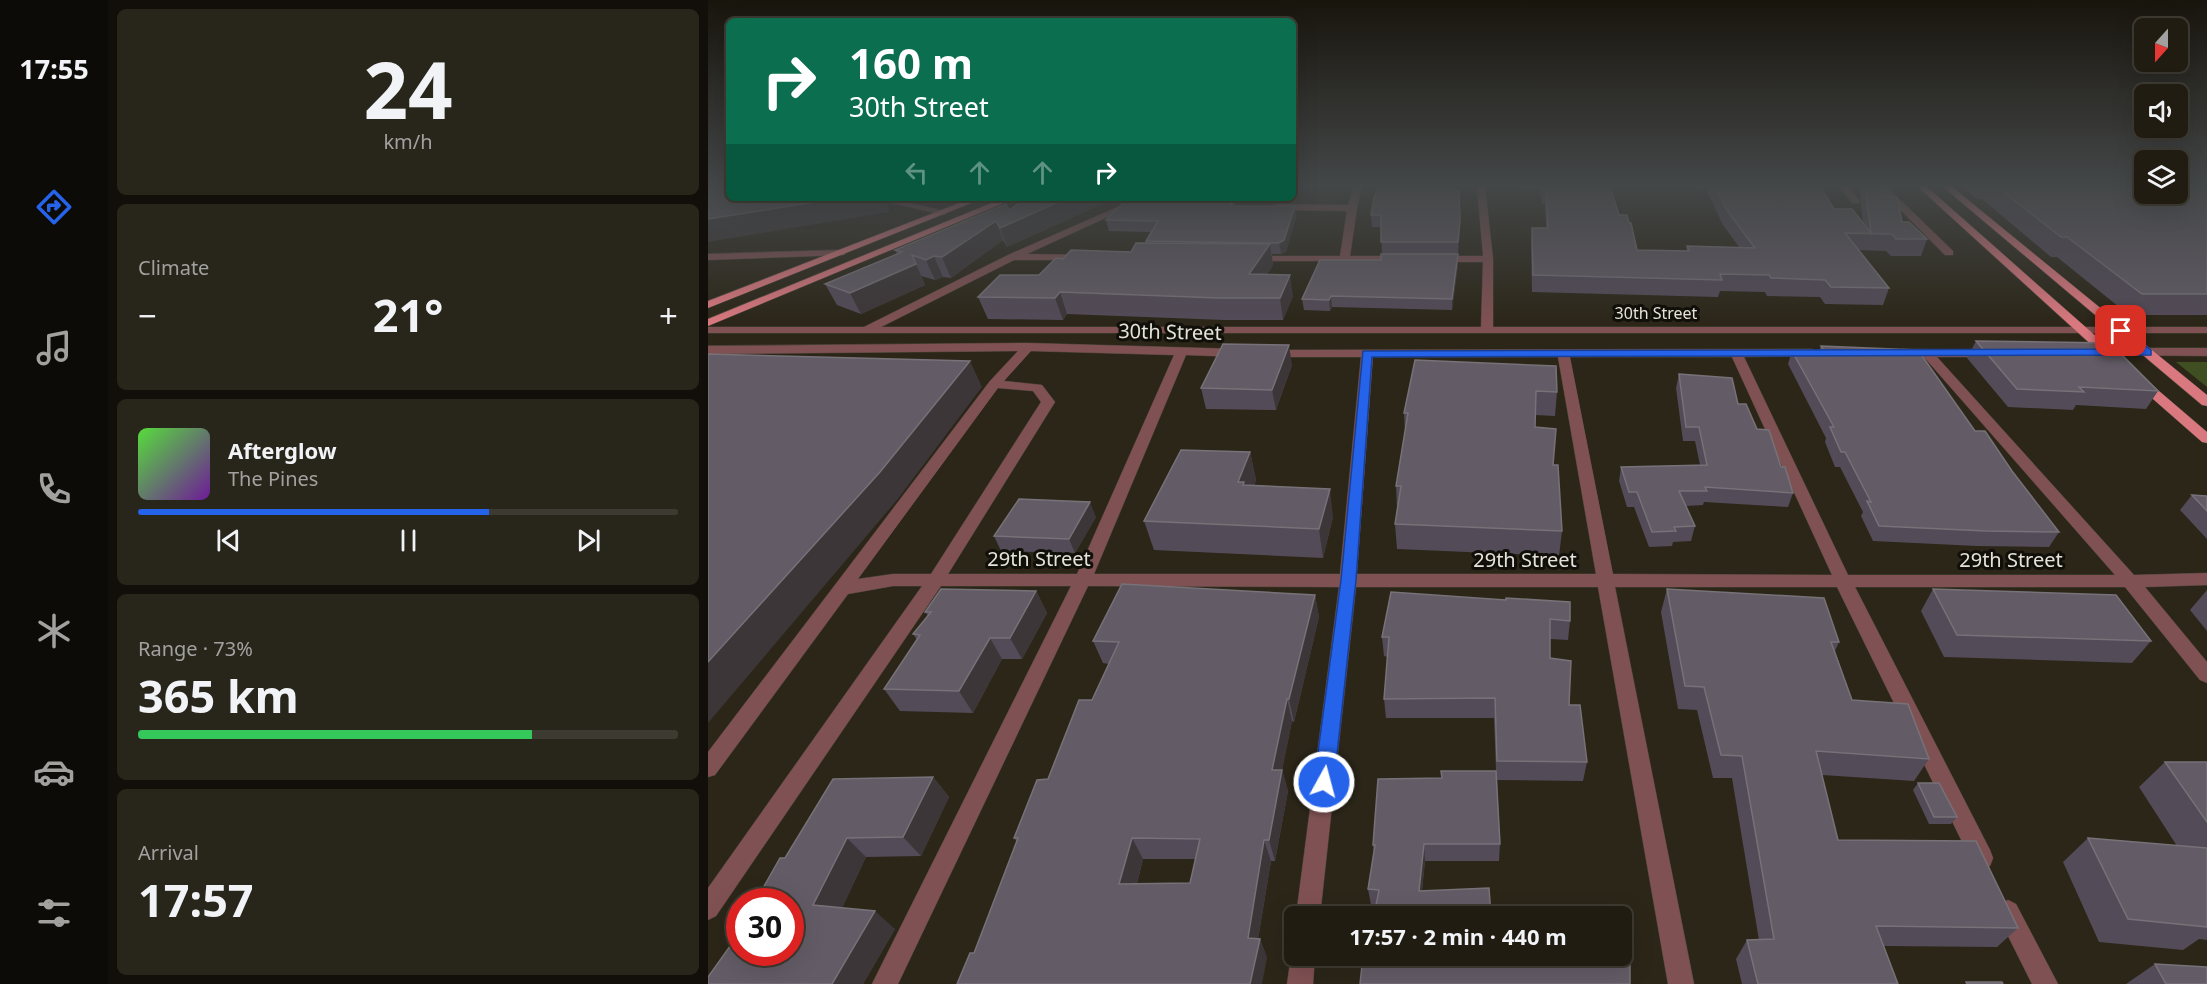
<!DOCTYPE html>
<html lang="en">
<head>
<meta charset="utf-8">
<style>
	:root { --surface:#201c12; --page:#28251b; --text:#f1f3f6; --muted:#a2a19f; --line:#3d3a32; --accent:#2563eb }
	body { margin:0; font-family:"Noto Sans",sans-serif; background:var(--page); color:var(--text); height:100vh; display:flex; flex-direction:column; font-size:22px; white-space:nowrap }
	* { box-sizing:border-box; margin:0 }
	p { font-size:20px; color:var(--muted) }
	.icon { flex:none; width:33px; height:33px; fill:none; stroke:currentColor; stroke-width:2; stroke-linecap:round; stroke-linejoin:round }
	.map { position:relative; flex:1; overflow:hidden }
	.details { display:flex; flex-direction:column; gap:9px; padding:9px; background:#120f0a; width:600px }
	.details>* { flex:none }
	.banner { position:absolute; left:18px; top:18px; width:570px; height:183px; border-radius:9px; box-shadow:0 6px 24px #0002,0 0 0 2px var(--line); background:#0b6e4f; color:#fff; overflow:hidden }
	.needle { width:39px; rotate:201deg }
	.buttons { position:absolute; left:1426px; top:18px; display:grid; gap:12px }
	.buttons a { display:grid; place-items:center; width:54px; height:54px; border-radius:9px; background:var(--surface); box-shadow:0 6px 24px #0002,0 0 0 2px var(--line); font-size:30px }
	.speed { position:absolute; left:18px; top:888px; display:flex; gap:12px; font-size:30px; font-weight:700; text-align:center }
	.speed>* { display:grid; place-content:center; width:78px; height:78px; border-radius:50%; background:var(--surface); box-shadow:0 6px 24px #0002,0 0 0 2px var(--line); line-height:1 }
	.speed .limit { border:9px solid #d22; background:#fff; color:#111 }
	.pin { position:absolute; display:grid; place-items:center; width:51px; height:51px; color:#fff; margin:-26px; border-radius:12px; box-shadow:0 3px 9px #0006 }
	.me { position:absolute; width:66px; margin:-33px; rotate:7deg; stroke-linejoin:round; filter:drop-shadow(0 0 4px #0008) }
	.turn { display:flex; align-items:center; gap:21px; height:126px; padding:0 24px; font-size:27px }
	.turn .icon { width:78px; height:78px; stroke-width:2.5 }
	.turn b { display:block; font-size:42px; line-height:51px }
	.lanes { display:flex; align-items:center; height:57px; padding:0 24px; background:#0003; justify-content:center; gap:30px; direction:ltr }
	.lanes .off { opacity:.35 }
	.big { font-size:45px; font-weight:700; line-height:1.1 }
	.details .card { flex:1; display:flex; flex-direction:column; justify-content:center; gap:9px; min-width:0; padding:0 21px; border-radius:9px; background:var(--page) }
	.details .dial { align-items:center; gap:0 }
	.dial b { font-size:78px; line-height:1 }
	.song { display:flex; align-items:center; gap:18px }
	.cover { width:72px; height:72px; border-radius:9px; background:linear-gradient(135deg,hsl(110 70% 55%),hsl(280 70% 35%)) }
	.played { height:6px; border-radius:3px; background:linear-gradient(90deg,var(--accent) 65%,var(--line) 65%) }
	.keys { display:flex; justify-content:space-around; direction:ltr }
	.heat { display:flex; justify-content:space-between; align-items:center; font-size:33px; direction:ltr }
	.charge { height:9px; border-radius:4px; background:linear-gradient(90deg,#34c759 73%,var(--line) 0) }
	.trip { position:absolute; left:576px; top:906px; width:348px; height:60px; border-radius:9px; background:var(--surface); box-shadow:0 6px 24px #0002,0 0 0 2px var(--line); font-weight:700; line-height:60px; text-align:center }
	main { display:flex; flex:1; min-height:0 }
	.tabs { display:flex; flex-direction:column; width:108px; justify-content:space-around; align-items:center; background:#0d0b07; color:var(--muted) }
	.tabs .icon { width:42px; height:42px }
	.tabs .on { color:var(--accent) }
	.tabs b { font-size:27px; color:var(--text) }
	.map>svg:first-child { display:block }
	.green { fill:#3f4f21 }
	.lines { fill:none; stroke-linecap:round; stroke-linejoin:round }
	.minor-casing { stroke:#494437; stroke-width:1 }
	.major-casing { stroke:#494437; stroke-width:1 }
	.minor { fill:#805153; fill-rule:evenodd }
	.major { fill:#da787f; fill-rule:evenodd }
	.wall { fill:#534b58; fill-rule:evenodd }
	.shaded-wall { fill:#3c3638 }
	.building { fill:#635c66; stroke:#777178; stroke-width:1.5; fill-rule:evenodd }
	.route { fill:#2563eb; stroke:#184099; stroke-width:1.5 }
	.labels { text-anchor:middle; stroke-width:6; stroke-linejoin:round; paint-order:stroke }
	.far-street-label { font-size:16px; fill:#e5e2d9; stroke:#110f09 }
	.street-label { font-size:20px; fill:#e5e2d9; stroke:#110f09 }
</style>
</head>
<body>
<main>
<nav class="tabs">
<b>17:55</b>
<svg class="icon on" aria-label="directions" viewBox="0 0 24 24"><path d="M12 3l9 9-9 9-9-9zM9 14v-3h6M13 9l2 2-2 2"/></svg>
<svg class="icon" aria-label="music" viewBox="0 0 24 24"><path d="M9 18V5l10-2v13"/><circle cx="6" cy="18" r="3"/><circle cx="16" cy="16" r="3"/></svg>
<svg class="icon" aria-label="phone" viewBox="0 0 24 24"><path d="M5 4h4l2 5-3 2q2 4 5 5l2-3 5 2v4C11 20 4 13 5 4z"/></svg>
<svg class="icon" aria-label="climate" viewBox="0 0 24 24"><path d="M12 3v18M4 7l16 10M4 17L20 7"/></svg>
<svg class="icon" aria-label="car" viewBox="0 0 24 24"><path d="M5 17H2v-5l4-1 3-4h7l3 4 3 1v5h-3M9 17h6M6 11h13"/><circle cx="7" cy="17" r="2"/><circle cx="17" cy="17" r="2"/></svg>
<svg class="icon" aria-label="filters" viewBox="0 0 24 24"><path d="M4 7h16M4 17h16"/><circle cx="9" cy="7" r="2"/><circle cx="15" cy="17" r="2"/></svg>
</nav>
<section class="details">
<div class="card dial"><b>24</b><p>km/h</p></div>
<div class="card"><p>Climate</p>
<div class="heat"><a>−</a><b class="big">21°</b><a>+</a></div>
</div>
<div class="card">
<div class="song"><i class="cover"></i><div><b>Afterglow</b><p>The Pines</p></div></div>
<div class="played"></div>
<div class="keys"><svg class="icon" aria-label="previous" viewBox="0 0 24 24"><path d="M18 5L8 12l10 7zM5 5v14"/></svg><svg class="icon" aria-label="pause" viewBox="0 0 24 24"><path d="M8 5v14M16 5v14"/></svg><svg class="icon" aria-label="next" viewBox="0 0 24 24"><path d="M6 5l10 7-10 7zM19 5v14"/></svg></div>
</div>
<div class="card"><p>Range · 73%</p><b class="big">365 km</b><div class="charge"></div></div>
<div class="card"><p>Arrival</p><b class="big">17:57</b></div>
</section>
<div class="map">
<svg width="1499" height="984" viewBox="0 0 1499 984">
	<rect width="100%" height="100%" fill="#2b2618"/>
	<path class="green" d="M1468,362H1499V387Z"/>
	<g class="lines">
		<defs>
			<path id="minor" d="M646,186H654L649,208L642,256H693L697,257V261H542V257L546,256H632L639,211L569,210L564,207L569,204L640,205Z
				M769,186H777L785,259V327H1499V333H0V327H156L300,255L430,198H441L319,254L375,255L380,258L379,260H306L173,327H773L775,262H732L727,259L732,256H775Z
				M1130,186H1139L1151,199V203H1145Z
				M1169,186H1178L1245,251V255H1237Z
				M162,198H179L241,212L236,215Z
				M132,250L137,253L136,255L0,260V254Z
				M320,343L531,349L537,353L531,357L478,355L386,574H632L653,357H564L560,356V350L1104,349L1110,353L1108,356L1036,357L1140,575H1407L1216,357H1194L1188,353L1194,349L1285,350L1287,353L1281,357H1229L1426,575L1499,573V585L1437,587L1499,662V683L1492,680L1417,587H1147L1282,850L1285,858L1282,866L1274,869L1266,866L1129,587H907L986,984H960L890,587H648L612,916H588L631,587L380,586L190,984H164L363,586H233L8,916L0,920V888L214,586H185L140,594L7,775L0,777V752L282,381L310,351L0,354V346ZM323,351L466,355L369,574H240L347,402L334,385L296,381ZM665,357H850L888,574H649ZM862,357H1024L1124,575L905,574ZM290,388L325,391L333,402L223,574H185L150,579Z
				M1392,348H1499V356L1388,355V349Z
				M1300,900L1308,904L1350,984H1324L1288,912L1292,904Z
				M586,947V956H607L605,984H579L583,956Z"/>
			<path id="major" d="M1209,186H1218L1407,353V359H1399Z
				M1234,186H1243L1499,395V406L1494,405Z
				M264,198H276L0,308V301Z
				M296,198H308L0,326V319Z
				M1433,378L1437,379L1499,432V443L1494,442L1429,385L1427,382L1429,379Z"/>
		</defs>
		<use href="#minor" class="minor-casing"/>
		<use href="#major" class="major-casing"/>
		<use href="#minor" class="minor"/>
		<use href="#major" class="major"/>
	</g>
	<path class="wall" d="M671,186H748L752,220L750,254H674L673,227H664L663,215Z
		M813,186H902L911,215L921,223L929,250L978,251L979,246L1031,247L1015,225L998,189H990L988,187L924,186H1112L1126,209L1155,223L1151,186H1175L1176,196L1194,222L1219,239L1213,256H1183L1178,251L1150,250L1181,288L1175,305L1117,304L1112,297L1059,296L1057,292L1012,291L1010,297L824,292L823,244L824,228H838L837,204H834L832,190H813Z
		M1254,186H1499V315H1421L1349,257H1343L1274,199H1269Z
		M319,198H407L299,247L295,240L243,278L235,277L227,280L213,276L217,285L153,314L129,305L117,284L189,254L187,250L301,210Z
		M440,198H538L535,202H526L527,206H587L588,217L578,252L573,254H564L565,265L559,274L585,296L575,320H516L359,314L355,320L280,319L270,297L331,275L355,259L423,252L438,244V241L443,232L401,231L398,220L440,200Z
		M750,264L744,310L624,307L622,311L596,310L594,299Z
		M1268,341L1450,391L1438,409L1368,405L1365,410L1300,407L1259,358Z
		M1113,346L1267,431L1304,471L1351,532L1341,547L1269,546L1165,541L1153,516L1155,512L1132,467H1127L1117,442L1118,438L1080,364L1084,351H1111Z
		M707,360L849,392L847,416L827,415V427L845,465L854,531L851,556L689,549L687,524L689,509L688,486L697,432L696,413Z
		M584,365L568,410L498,409L493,388Z
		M971,374L1030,404L1049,429L1073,467L1085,493L1080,507L996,502L995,505L978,506L987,526L983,541L965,542L964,546L941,547L926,507H919L911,481L913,467L992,465L987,441H975L968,388Z
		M542,452L548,480L546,486L625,517L615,558L446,550L436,521Z
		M1484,495L1499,496V539L1472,510Z
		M388,517L367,553L293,551L286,536Z
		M959,589L1131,642L1127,651L1144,700L1221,759L1206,781L1114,775L1130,840L1310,928L1289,947L1176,946L1190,984H1034L1028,959L1039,940H1051L1024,778H1005L989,710L970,709L953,612Z
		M1225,589L1443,641L1424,663L1236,657L1213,611Z
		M1499,590V631L1482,610Z
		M328,591L339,613L314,659H294L265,713L192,711L176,689L209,640L205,634L220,616L217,612Z
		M683,592L862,621L860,640L842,639V658L861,705L879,762L875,781L789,780L792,844L791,861H717L714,891L668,906L663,905L660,889L666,853L665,845L734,778L788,771L786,718H678L676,699L680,657L676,656L674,637Z
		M607,595L611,617L586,722L584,721L574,770L580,791L567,861H563L550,939H552L559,958L309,842L306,838L340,779L384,700L401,664L395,663L385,641ZM435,859H487L482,883L429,884Z
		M1457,762H1499V940L1491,939L1475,950L1391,942L1355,862L1380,838L1469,846L1431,787Z
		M225,777L241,797L213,856L158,857L134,908L187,929L155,984H0L55,898L51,895Z
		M1210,783L1249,817L1243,824H1221L1205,790Z
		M1447,964L1458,984H1418Z"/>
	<path class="shaded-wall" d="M133,198H176L181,209V212L0,242V219Z
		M359,198H407L299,247L292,228Z
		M587,206L588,217L578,252L573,254L571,243Z
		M752,220V232L750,254V242Z
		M288,221L295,240L243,278L234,257Z
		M562,244L565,265L544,296L541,274Z
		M750,254V264L744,310V299Z
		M226,256L235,277L227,280L218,260Z
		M208,264L217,285L153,314L142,293Z
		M582,275L585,296L575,320L572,298Z
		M352,292L359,314L355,320L347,298Z
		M623,296L624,307L622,311L621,300Z
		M581,345L584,365L568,410L564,390Z
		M262,361L274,387L189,500L0,723V662Z
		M542,452L548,480L540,500L530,482Z
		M622,489L625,517L615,558L611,529Z
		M382,502L388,517L367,553L361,539Z
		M328,591L339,613L314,659L302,638Z
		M607,595L611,617L586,722L581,699Z
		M282,638L294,659L265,713L251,691Z
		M579,699L584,721L570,791L564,770Z
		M574,770L580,791L567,861L561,840Z
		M225,777L241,797L213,856L195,837Z
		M139,838L158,857L127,923L105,905Z
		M424,838L435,859L424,904L411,884Z
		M556,840L563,861L547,957L540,938Z
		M716,844L717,861L712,907L711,891Z
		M167,911L187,929L155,984H124Z
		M552,939L559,958L554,984H542Z"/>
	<path class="building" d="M0,186H21V198H133L0,219Z
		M671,186H747V190H751L752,220L750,242H673V215H663L666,198Z
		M835,186H902L911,215H919L921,223H923L929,250L981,251L979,246L1047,248L1018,209L1007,186H1112L1126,209H1144L1163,233L1157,186H1175L1176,196L1189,197L1194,222H1201L1219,239H1188L1184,234L1137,233L1181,288L1123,287L1117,280L1063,278L1061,275L1012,274L1014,280L825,275L824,228H840L838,189H835Z
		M1288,186H1437V194H1470V186H1499V294H1434L1359,237H1353Z
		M319,198H359L292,228L288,221L234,257L226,256L218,260L204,255L208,264L142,293L117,284L194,252L187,250L298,204L301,210Z
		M419,199L526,201L522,206H587L576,240L571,243L438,241L450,221L398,220Z
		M428,243L562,244L541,274L582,275L572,298H511L352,292L347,298L270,297L292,275H331L348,258L355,259L363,250L423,252Z
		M673,254H750L744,299L623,296L621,300L594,299L612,260H673Z
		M1268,341L1402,343L1450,391L1371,387L1376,392L1309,389Z
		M515,344L581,345L564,390L493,388Z
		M1113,346L1210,350L1267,431H1277L1304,471L1351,532L1278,531L1171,526L1159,501L1163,502L1137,452H1133L1122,427H1126L1084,351H1116Z
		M0,354L262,361L172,472L0,662Z
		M707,360L848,366L849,392L828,391L827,427L848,429L845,465H850L854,531L687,524L693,486H688L700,413H696Z
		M971,374L1024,378L1030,404H1038L1049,429L1061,430L1073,467H1077L1085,493L997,487L999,491H971L987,526L966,527L968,531L944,532L929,492H921L913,467L999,465L991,427H978Z
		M473,450L542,452L530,482H536L535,485L622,489L611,529L436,521Z
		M1484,495L1499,496V511Z
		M311,499L382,502L361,539L286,536Z
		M414,584L607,595L581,699H579L564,770H574L561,840H556L540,938L552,939L542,984H249L262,953H266L310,838H306L329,780L340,779L371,700H384L411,642L385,641ZM424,838L492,839L482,883L411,884Z
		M233,589L328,591L302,638H282L251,691L176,689L212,635L205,634L223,612H217Z
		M959,589L1116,598L1131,642H1123L1144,700L1200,704L1221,759L1108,751L1130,840L1268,841L1310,928L1168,926L1190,984H1050L1039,940L1066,939L1034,756L1013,755L996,687L977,686Z
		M1225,589L1408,595L1443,641L1249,635Z
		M683,592L798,600V598L862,602V621L842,619V658L863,661L861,705H872L879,762L789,761L787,698L676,699L681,637H674Z
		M1457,762H1499V822Z
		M733,771H788L792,844H716L711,891L781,888L783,916H666L671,890L660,889L667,845H665L670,779L734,778Z
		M225,777L195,837L139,838L105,905L167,911L124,984H0V977L32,932V952H82V902H52L57,895H51L72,858H77L125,779Z
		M1210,783H1231L1249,817H1226Z
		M1380,838L1499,848V927L1420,919Z
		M655,956H879L922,964V984H652Z
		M1447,964L1499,967V984H1458Z
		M1258,982H1294L1295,984H1259Z"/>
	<linearGradient id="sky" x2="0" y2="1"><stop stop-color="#18150d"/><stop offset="0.57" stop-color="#444748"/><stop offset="1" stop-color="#444748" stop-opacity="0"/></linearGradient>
	<rect width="1499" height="324" fill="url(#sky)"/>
	<path class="route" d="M1413,327L1443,350V355L664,357L648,580L626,782L623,788L616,791L609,788L606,782L633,580L655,351L1428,349L1409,333V328Z"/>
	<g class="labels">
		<g class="far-street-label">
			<text x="948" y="319">30th Street</text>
		</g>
		<g class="street-label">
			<text transform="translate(462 332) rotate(1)" y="7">30th Street</text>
			<text x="331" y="566">29th Street</text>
			<text x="817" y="567">29th Street</text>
			<text x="1303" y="567">29th Street</text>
		</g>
	</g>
</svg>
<div class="buttons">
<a><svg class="needle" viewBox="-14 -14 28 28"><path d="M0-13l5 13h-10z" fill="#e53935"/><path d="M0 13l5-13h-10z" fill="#a2a19f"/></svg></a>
<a><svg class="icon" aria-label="sound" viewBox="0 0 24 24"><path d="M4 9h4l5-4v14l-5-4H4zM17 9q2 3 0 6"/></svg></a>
<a><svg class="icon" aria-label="layers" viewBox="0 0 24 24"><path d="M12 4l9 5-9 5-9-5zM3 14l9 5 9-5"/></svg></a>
</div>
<div class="speed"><div class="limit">30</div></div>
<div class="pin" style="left:1413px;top:331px;background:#d93025"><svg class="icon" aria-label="arrive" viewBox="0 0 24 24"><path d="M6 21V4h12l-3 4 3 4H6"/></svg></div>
<svg class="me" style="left:616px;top:782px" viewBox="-20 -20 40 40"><circle r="17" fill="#2563eb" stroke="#fff" stroke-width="3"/><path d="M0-11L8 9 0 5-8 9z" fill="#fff"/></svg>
<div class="trip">17:57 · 2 min · 440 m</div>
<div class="banner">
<div class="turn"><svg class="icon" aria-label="right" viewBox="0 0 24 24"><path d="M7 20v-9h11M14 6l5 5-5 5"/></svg><div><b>160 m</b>30th Street</div></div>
<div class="lanes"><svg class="icon off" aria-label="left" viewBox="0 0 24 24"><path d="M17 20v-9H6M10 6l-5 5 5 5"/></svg><svg class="icon off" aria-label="ahead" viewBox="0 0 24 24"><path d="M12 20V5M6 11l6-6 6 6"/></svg><svg class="icon off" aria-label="ahead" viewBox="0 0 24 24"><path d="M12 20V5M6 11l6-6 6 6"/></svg><svg class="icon" aria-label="right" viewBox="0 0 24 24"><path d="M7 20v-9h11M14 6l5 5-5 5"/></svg></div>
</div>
</div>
</main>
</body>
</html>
